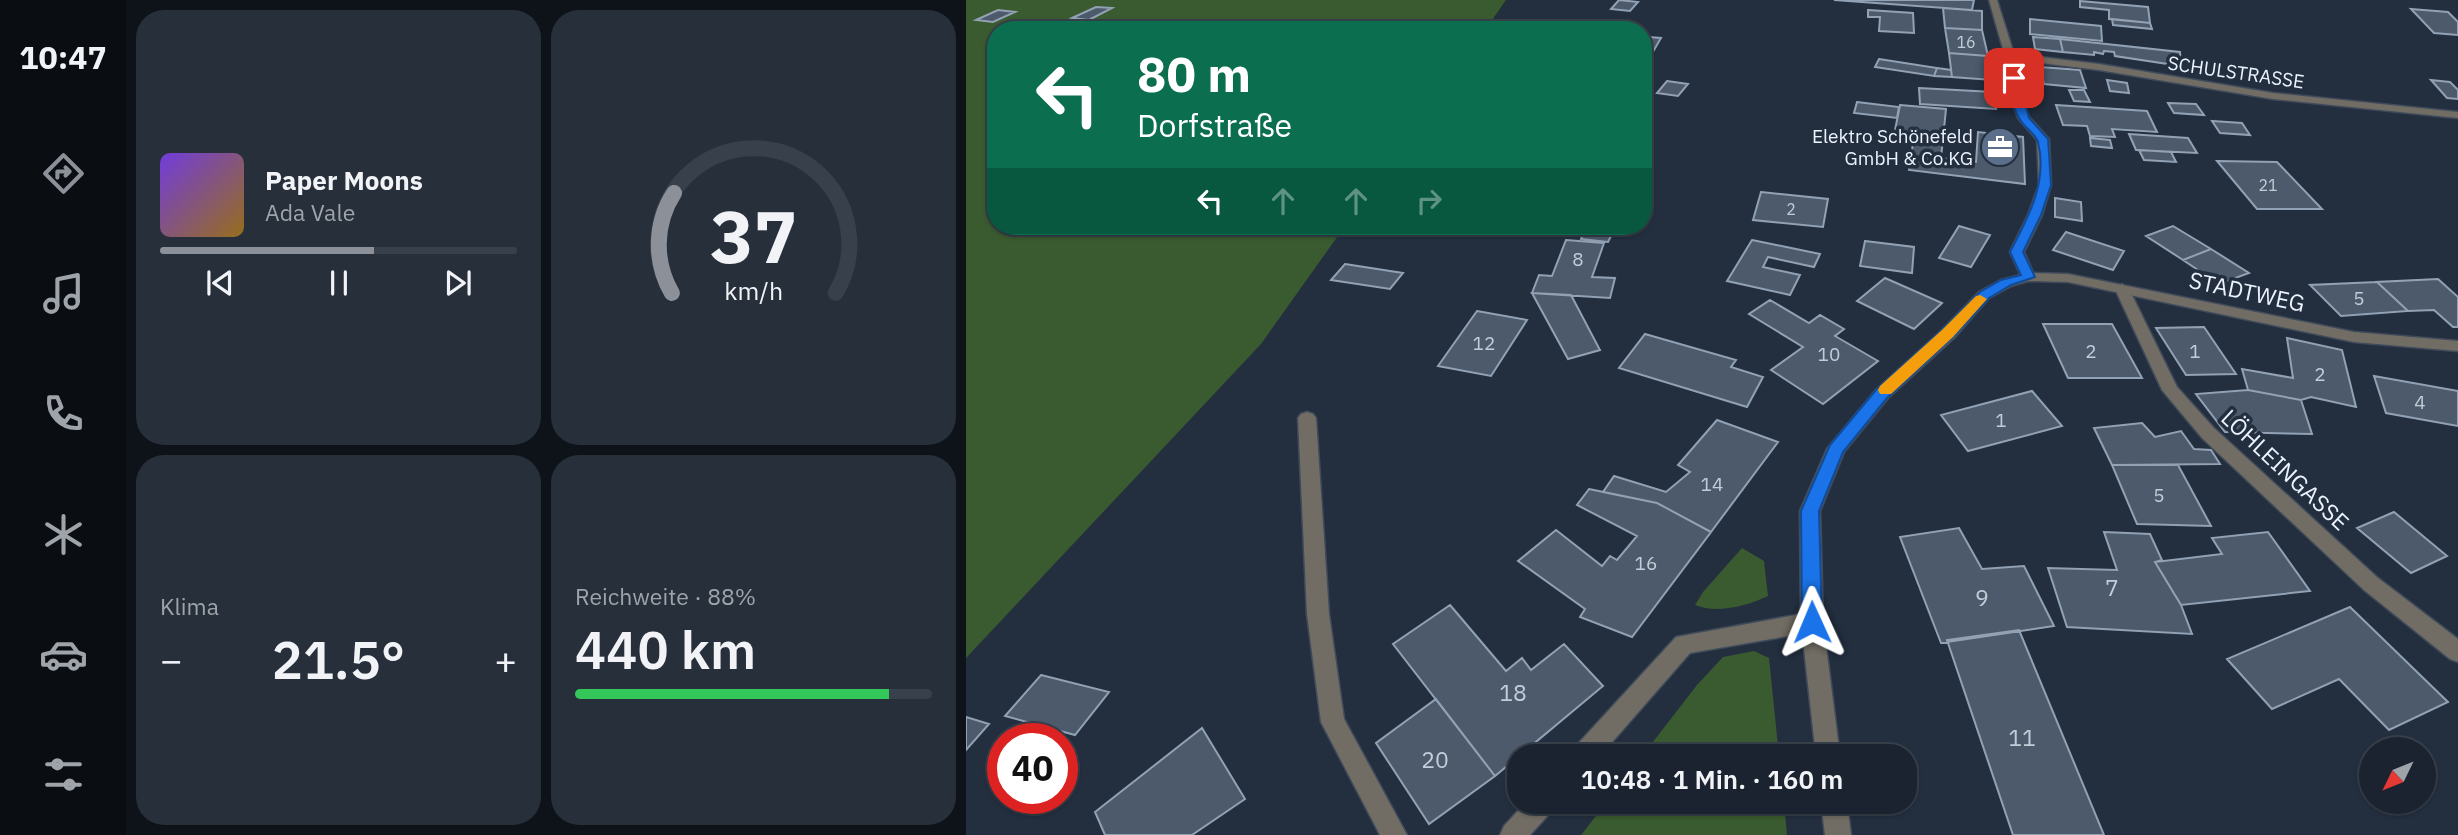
<!DOCTYPE html>
<html lang="de">
<head>
<meta charset="utf-8">
<style>
	:root { --surface:#1a232f; --page:#272f3b; --text:#f1f3f6; --muted:#9fa4aa; --line:#38404b; --accent:#8c9099 }
	body { margin:0; font-family:"IBM Plex Sans",sans-serif; background:var(--page); color:var(--text); height:100vh; display:flex; flex-direction:column; font-size:26px; white-space:nowrap }
	* { box-sizing:border-box; margin:0 }
	p { font-size:23px; color:var(--muted) }
	.icon { flex:none; width:38px; height:38px; fill:none; stroke:currentColor; stroke-width:2; stroke-linecap:round; stroke-linejoin:round }
	.map { position:relative; flex:1; overflow:hidden }
	.drawer { display:flex; flex-direction:column; gap:10px; padding:10px; background:#0e131a; width:840px }
	.drawer>* { flex:none }
	.banner { position:absolute; left:21px; top:21px; width:665px; height:214px; border-radius:28px; box-shadow:0 2px 5px #0004,0 0 0 2px var(--line); background:#0b6e4f; color:#fff; overflow:hidden }
	.needle { width:46px; rotate:227deg }
	.controls { position:absolute; left:1393px; top:737px; display:grid; gap:14px }
	.controls a { display:grid; place-items:center; width:77px; height:77px; border-radius:50%; background:var(--surface); box-shadow:0 2px 5px #0004,0 0 0 2px var(--line); font-size:35px }
	.speed { position:absolute; left:21px; top:723px; display:flex; gap:14px; font-size:35px; font-weight:700; text-align:center }
	.speed>* { display:grid; place-content:center; width:91px; height:91px; border-radius:50%; background:var(--surface); box-shadow:0 2px 5px #0004,0 0 0 2px var(--line); line-height:1 }
	.speed .limit { border:10px solid #d22; background:#fff; color:#111 }
	.pin { position:absolute; display:grid; place-items:center; width:60px; height:60px; color:#fff; margin:-30px; border-radius:14px; box-shadow:0 4px 10px #0006 }
	.me { position:absolute; width:77px; margin:-38px; rotate:359deg; stroke-linejoin:round; filter:drop-shadow(0 0 5px #0008) }
	.turn { display:flex; align-items:center; gap:24px; height:147px; padding:0 35px; font-size:32px }
	.turn .icon { width:91px; height:91px; stroke-width:2.5 }
	.turn b { display:block; font-size:49px; line-height:60px }
	.lanes { display:flex; align-items:center; height:66px; padding:0 35px; background:#0003; justify-content:center; gap:35px; direction:ltr }
	.lanes .off { opacity:.35 }
	.big { font-size:52px; font-weight:600; line-height:1.1 }
	.drawer .tile { flex:1; display:flex; flex-direction:column; justify-content:center; gap:10px; min-width:0; padding:0 24px; border-radius:28px; background:var(--page) }
	.drawer .dial { align-items:center; gap:0 }
	.dial svg { height:182px; overflow:visible; fill:none; stroke:var(--line); stroke-width:7; stroke-linecap:round; text-anchor:middle }
	.dial text { fill:var(--text); stroke:none }
	.song { display:flex; align-items:center; gap:21px }
	.cover { width:84px; height:84px; border-radius:10px; background:linear-gradient(135deg,hsl(260 70% 55%),hsl(40 70% 35%)) }
	.played { height:7px; border-radius:4px; background:linear-gradient(90deg,var(--accent) 60%,var(--line) 60%) }
	.keys { display:flex; justify-content:space-around; direction:ltr }
	.heat { display:flex; justify-content:space-between; align-items:center; font-size:38px; direction:ltr }
	.charge { height:10px; border-radius:5px; background:linear-gradient(90deg,#34c759 88%,var(--line) 0) }
	.drawer .tiles { flex:1; display:grid; gap:10px; grid-template-columns:repeat(2,1fr) }
	.trip { position:absolute; left:541px; top:744px; width:410px; height:70px; border-radius:28px; background:var(--surface); box-shadow:0 2px 5px #0004,0 0 0 2px var(--line); font-weight:600; line-height:70px; text-align:center }
	main { display:flex; flex:1; min-height:0 }
	.tab-bar { display:flex; flex-direction:column; width:126px; justify-content:space-around; align-items:center; background:#0a0e13; color:var(--muted) }
	.tab-bar .icon { width:49px; height:49px }
	.tab-bar .on { color:var(--accent) }
	.tab-bar b { font-size:32px; color:var(--text) }
	.map>svg:first-child { display:block }
	.green { fill:#3a5a2f }
	.building { fill:#4c5a6b; stroke:#92a1b4; stroke-width:2 }
	.lines { fill:none; stroke-linecap:round; stroke-linejoin:round }
	.minor-casing { stroke:#3f4a5a; stroke-width:3 }
	.tertiary-casing { stroke:#3f4a5a; stroke-width:3 }
	.minor { fill:#716d64; fill-rule:evenodd }
	.tertiary { fill:#716d64; fill-rule:evenodd }
	.route { fill:#1a73e8; stroke:#114b97; stroke-width:2 }
	.slow { fill:#f59e0b }
	.labels { text-anchor:middle; stroke-width:7; stroke-linejoin:round; paint-order:stroke }
	.far-number-label { font-size:16px; fill:#c3cdd9 }
	.far-street-label { font-size:19px; fill:#ebf3fe; stroke:#232f3f }
	.far-poi-label { font-size:19px; fill:#ebf3fe; stroke:#232f3f; text-anchor:end }
	.number-label { font-size:19px; fill:#c3cdd9 }
	.street-label { font-size:23px; fill:#ebf3fe; stroke:#232f3f }
	.near-number-label { font-size:23px; fill:#c3cdd9 }
</style>
</head>
<body>
<main>
<nav class="tab-bar">
<b>10:47</b>
<svg class="icon on" aria-label="directions" viewBox="0 0 24 24"><path d="M12 3l9 9-9 9-9-9zM9 14v-3h6M13 9l2 2-2 2"/></svg>
<svg class="icon" aria-label="music" viewBox="0 0 24 24"><path d="M9 18V5l10-2v13"/><circle cx="6" cy="18" r="3"/><circle cx="16" cy="16" r="3"/></svg>
<svg class="icon" aria-label="phone" viewBox="0 0 24 24"><path d="M5 4h4l2 5-3 2q2 4 5 5l2-3 5 2v4C11 20 4 13 5 4z"/></svg>
<svg class="icon" aria-label="climate" viewBox="0 0 24 24"><path d="M12 3v18M4 7l16 10M4 17L20 7"/></svg>
<svg class="icon" aria-label="car" viewBox="0 0 24 24"><path d="M5 17H2v-5l4-1 3-4h7l3 4 3 1v5h-3M9 17h6M6 11h13"/><circle cx="7" cy="17" r="2"/><circle cx="17" cy="17" r="2"/></svg>
<svg class="icon" aria-label="filters" viewBox="0 0 24 24"><path d="M4 7h16M4 17h16"/><circle cx="9" cy="7" r="2"/><circle cx="15" cy="17" r="2"/></svg>
</nav>
<section class="drawer">
<div class="tiles">
<div class="tile">
<div class="song"><i class="cover"></i><div><b>Paper Moons</b><p>Ada Vale</p></div></div>
<div class="played"></div>
<div class="keys"><svg class="icon" aria-label="previous" viewBox="0 0 24 24"><path d="M18 5L8 12l10 7zM5 5v14"/></svg><svg class="icon" aria-label="pause" viewBox="0 0 24 24"><path d="M8 5v14M16 5v14"/></svg><svg class="icon" aria-label="next" viewBox="0 0 24 24"><path d="M6 5l10 7-10 7zM19 5v14"/></svg></div>
</div>
<div class="tile dial"><svg viewBox="0 0 100 80">
<path d="M14 69A42 42 0 1 1 86 69"/>
<path d="M14 69A42 42 0 0 1 15 25" stroke="#8c9099"/>
<text x="50" y="56" font-size="32" font-weight="700">37</text>
<text x="50" y="72" font-size="11">km/h</text>
</svg></div>
<div class="tile"><p>Klima</p>
<div class="heat"><a>−</a><b class="big">21.5°</b><a>+</a></div>
</div>
<div class="tile"><p>Reichweite · 88%</p><b class="big">440 km</b><div class="charge"></div></div>
</div>
</section>
<div class="map">
<svg width="1492" height="835" viewBox="0 0 1492 835">
	<rect width="100%" height="100%" fill="#232f3f"/>
	<path class="green" d="M0,0H540L519,30H30V226H379L295,344L0,658Z
		M776,548L798,561L802,596C781,606 751,614 729,605L737,592Z
		M788,651L803,658L813,756H676L731,685L757,657Z
		M641,802H818L821,835H615Z"/>
	<path class="building" d="M653,0L672,2L664,11L645,9Z
		M868,0H1008L1006,10Z
		M1114,1L1182,7L1184,23L1143,19V10L1114,7Z
		M130,7L146,8L123,20L106,18Z
		M977,8L1016,11V30L979,28Z
		M1445,9L1482,12L1492,22V35L1468,33Z
		M32,10L49,12L27,22L10,20Z
		M902,10L947,13L948,33L913,31L914,17H902Z
		M1064,19L1135,26L1136,41L1064,34Z
		M1146,19L1184,23L1186,29L1147,25Z
		M979,28L1016,30L1022,56L983,53Z
		M682,37L695,38L684,57L677,56V42Z
		M1067,37L1094,39L1097,52L1069,49Z
		M1094,39L1214,52L1215,66L1149,56L1148,52L1138,51L1137,54L1128,52V55L1097,52Z
		M983,53L1022,56L1026,80L986,77Z
		M913,59L971,68L968,76L909,67Z
		M1074,67L1114,70L1120,88L1078,84Z
		M971,68L985,70L986,77L968,76Z
		M1141,80L1161,83L1163,93L1144,91Z
		M1465,80L1484,82L1492,90V99L1481,98Z
		M701,81L722,84L712,96L691,93Z
		M953,88L1027,92L1030,109L954,104Z
		M1103,90H1118L1124,102L1108,101Z
		M891,102L933,107L931,118L888,113Z
		M1202,103L1230,104L1238,115L1208,113Z
		M934,105L980,109L975,158L1010,162L1012,132L1057,137L1059,184L943,170L948,137L928,135Z
		M1090,105L1181,111L1191,132L1146,129L1149,137L1124,136L1121,126L1097,125Z
		M1246,121L1276,123L1284,135L1254,133Z
		M1163,134L1222,138L1231,153L1170,150Z
		M1124,138L1144,140L1146,148L1125,146Z
		M1173,150L1205,152L1210,162L1178,160Z
		M1251,161L1311,162L1356,209H1291Z
		M795,192L862,199L857,227L787,220Z
		M1089,198L1115,202L1116,221L1089,217Z
		M621,226H650L642,242L615,239Z
		M993,226L1024,235L1005,267L973,258Z
		M1207,226L1245,249L1217,260L1180,236Z
		M1100,232L1158,251L1147,270L1087,250Z
		M600,240L638,243L626,277L649,278L644,298L566,293L573,275L586,276Z
		M786,240L854,254L848,267L802,257L797,267L834,275L824,295L761,281Z
		M899,241L948,247L946,273L894,266Z
		M1245,249L1283,273L1253,284L1217,260Z
		M379,264L437,273L424,289L365,280Z
		M919,278L976,303L948,329L891,301Z
		M1472,279L1492,297V327H1487L1468,310L1442,311L1411,282Z
		M1411,282L1442,311L1375,316L1344,285Z
		M566,293L605,295L634,350L602,359Z
		M804,300L843,323L854,315L878,329L869,336L912,361L857,404L805,370L837,347L783,314Z
		M511,311L561,320L525,376L472,366Z
		M1077,324H1146L1176,378H1102Z
		M1238,327L1270,374L1220,375L1190,328Z
		M679,334L770,360L765,367L797,377L781,407L653,368Z
		M1321,338L1376,350L1390,407L1345,397L1335,400L1282,390L1276,369L1327,378Z
		M1408,376L1492,391V426L1420,413Z
		M1282,390L1335,400L1346,434L1259,432L1230,394Z
		M1066,391L1096,426L1002,451L975,415Z
		M751,420L812,442L745,532L691,503L637,492L648,476L700,492L724,472L712,465Z
		M1176,423L1189,437L1215,431L1228,449L1245,450L1254,464L1146,465L1128,428Z
		M1146,465H1212L1245,526L1171,524Z
		M623,489L691,503L745,532L666,637L614,617L619,609L552,561L590,530L636,566L644,556L651,560L671,536L611,505Z
		M1428,512L1481,556L1445,573L1391,528Z
		M993,528L1016,569L1058,566L1088,626L975,643L934,537Z
		M1138,532L1184,534L1196,560L1189,562L1215,605L1226,634L1101,627L1082,568L1151,570Z
		M1302,532L1344,591L1215,605L1189,562L1256,554L1246,538Z
		M484,605L540,671L556,658L565,670L598,644L637,686L529,776L427,644Z
		M1384,607L1482,702L1423,730L1373,679L1306,709L1261,659Z
		M1053,630L1138,835H1047L981,640Z
		M75,675L143,692L109,735L39,716Z
		M470,699L529,776L463,824L410,743Z
		M0,717L23,724L0,750Z
		M236,728L279,799L226,835H139L129,812Z"/>
	<g class="lines">
		<defs>
			<path id="minor" d="M1023,0H1031L1048,54L1133,64L1307,93L1492,112V118L1307,99L1133,70L1050,60L1056,101L1063,117L1083,139L1085,185L1076,215L1058,252L1069,277L1062,281L1057,280L1044,252L1062,215L1073,185L1071,140L1052,118L1046,101L1039,56Z
				M1156,284L1163,289L1211,387L1248,428L1412,578L1492,639V662L1484,659L1398,590L1236,438L1196,390L1149,289Z
				M341,412L347,414L350,418L363,614L378,719L441,835H414L355,722L341,614L332,418L335,414Z
				M846,612L854,615L857,622L854,629L846,632L724,653L634,756H606L609,747L710,637Z
				M560,802H590L586,811L564,835H534L538,826Z"/>
			<path id="tertiary" d="M1062,273L1102,274L1388,332L1492,341V351L1388,342L1102,282L1062,281L1045,286L1023,298L988,338L922,398L878,452L854,511L857,622L874,756H850L835,622L834,511L861,449L910,390L976,330L1013,292L1035,280Z
				M855,802H881L885,835H859Z"/>
		</defs>
		<use href="#minor" class="minor-casing"/>
		<use href="#tertiary" class="tertiary-casing"/>
		<use href="#minor" class="minor"/>
		<use href="#tertiary" class="tertiary"/>
	</g>
	<path class="route" d="M1048,76L1053,78L1063,118L1082,139L1085,185L1075,215L1057,252L1069,277L1045,285L1023,298L987,337L921,398L877,452L853,511L856,622L853,628L846,631L839,628L836,622L835,511L864,445L910,390L976,330L1014,292L1035,280L1055,275L1044,252C1062,218 1082,182 1072,142C1070,134 1059,128 1055,121C1046,109 1045,92 1043,78Z"/>
	<path class="slow" d="M1014,295L1021,299L987,337L925,394H914L912,390L914,386L976,330L1010,296Z"/>
	<defs>
		<symbol id="office-disc" viewBox="-11 -11 22 22"><circle r="9.5" fill="#5c6f8a" stroke="#232f3f"/><path d="M-6-3h4V-5.5h4V-3h4V5H-6ZM-1-4.5V-3h2v-1.5ZM-6 0V1H6V0Z" fill="#fff"/></symbol>
	</defs>
	<g fill-rule="evenodd">
		<use href="#office-disc" x="1012" y="125" width="44" height="44"/>
	</g>
	<g class="labels">
		<g class="far-number-label">
			<text x="1000" y="48">16</text>
			<text x="1302" y="191">21</text>
			<text x="825" y="215">2</text>
		</g>
		<g class="far-street-label">
			<text transform="translate(1270 72) rotate(8)" y="7">SCHULSTRASSE</text>
		</g>
		<g class="far-poi-label">
			<text x="1007" y="143">Elektro Schönefeld<tspan x="1007" dy="22">GmbH &amp; Co.KG</tspan></text>
		</g>
		<g class="number-label">
			<text x="612" y="266">8</text>
			<text x="1393" y="305">5</text>
			<text x="518" y="350">12</text>
			<text x="1125" y="358">2</text>
			<text x="1229" y="358">1</text>
			<text x="863" y="361">10</text>
			<text x="1354" y="381">2</text>
			<text x="1454" y="409">4</text>
			<text x="1035" y="427">1</text>
			<text x="746" y="491">14</text>
			<text x="1193" y="502">5</text>
			<text x="680" y="570">16</text>
		</g>
		<g class="street-label">
			<text transform="translate(1281 292) rotate(12)" y="8">STADTWEG</text>
			<text transform="translate(1319 470) rotate(43)" y="8">LÖHLEINGASSE</text>
		</g>
		<g class="near-number-label">
			<text x="1146" y="596">7</text>
			<text x="1016" y="606">9</text>
			<text x="547" y="701">18</text>
			<text x="1056" y="746">11</text>
			<text x="469" y="768">20</text>
		</g>
	</g>
</svg>
<div class="controls">
<a><svg class="needle" viewBox="-14 -14 28 28"><path d="M0-13l5 13h-10z" fill="#e53935"/><path d="M0 13l5-13h-10z" fill="#9fa4aa"/></svg></a>
</div>
<div class="speed"><div class="limit">40</div></div>
<div class="pin" style="left:1048px;top:78px;background:#d93025"><svg class="icon" aria-label="arrive" viewBox="0 0 24 24"><path d="M6 21V4h12l-3 4 3 4H6"/></svg></div>
<svg class="me" style="left:846px;top:622px" viewBox="-20 -20 40 40"><path d="M0-17L14 15 0 8-14 15z" fill="#1a73e8" stroke="#fff" stroke-width="4"/></svg>
<div class="trip">10:48 · 1 Min. · 160 m</div>
<div class="banner">
<div class="turn"><svg class="icon" aria-label="left" viewBox="0 0 24 24"><path d="M17 20v-9H6M10 6l-5 5 5 5"/></svg><div><b>80 m</b>Dorfstraße</div></div>
<div class="lanes"><svg class="icon" aria-label="left" viewBox="0 0 24 24"><path d="M17 20v-9H6M10 6l-5 5 5 5"/></svg><svg class="icon off" aria-label="ahead" viewBox="0 0 24 24"><path d="M12 20V5M6 11l6-6 6 6"/></svg><svg class="icon off" aria-label="ahead" viewBox="0 0 24 24"><path d="M12 20V5M6 11l6-6 6 6"/></svg><svg class="icon off" aria-label="right" viewBox="0 0 24 24"><path d="M7 20v-9h11M14 6l5 5-5 5"/></svg></div>
</div>
</div>
</main>
</body>
</html>
